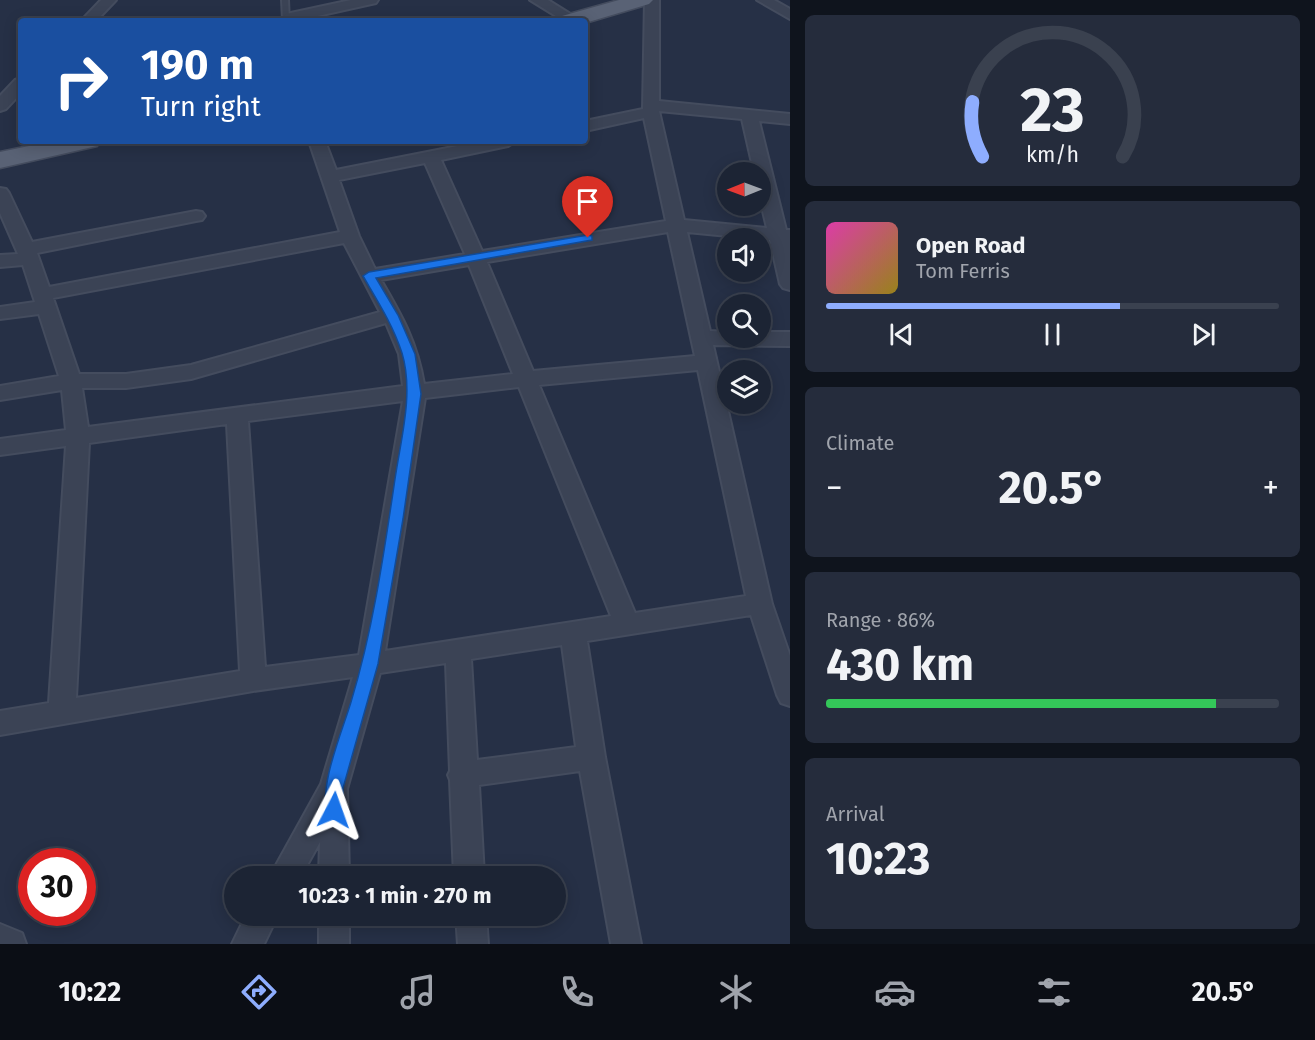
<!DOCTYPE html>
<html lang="en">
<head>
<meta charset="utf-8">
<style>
	:root { --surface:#1c2434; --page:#252c3c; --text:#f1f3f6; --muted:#a0a4ac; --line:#3a414f; --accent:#8eadfe }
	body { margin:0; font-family:"Fira Sans",sans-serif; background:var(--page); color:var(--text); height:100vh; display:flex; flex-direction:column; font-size:22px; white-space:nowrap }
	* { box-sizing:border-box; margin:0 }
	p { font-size:20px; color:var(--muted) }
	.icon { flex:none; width:33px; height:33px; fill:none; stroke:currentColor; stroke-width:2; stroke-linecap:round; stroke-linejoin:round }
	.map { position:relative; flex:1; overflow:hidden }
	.drawer { display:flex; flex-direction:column; gap:15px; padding:15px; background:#0f141d; width:525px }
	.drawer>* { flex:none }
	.guide { position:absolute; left:18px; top:18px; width:570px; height:126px; border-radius:6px; box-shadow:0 3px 15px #0003,0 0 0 2px var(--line); background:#1a4fa0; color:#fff; overflow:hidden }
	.needle { width:39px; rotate:269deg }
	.buttons { position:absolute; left:717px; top:162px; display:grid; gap:12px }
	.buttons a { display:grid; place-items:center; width:54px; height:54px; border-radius:50%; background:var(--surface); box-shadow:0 3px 15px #0003,0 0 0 2px var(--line); font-size:30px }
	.speed { position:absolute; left:18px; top:848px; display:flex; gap:12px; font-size:30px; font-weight:700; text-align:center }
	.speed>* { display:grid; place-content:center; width:78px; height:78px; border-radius:50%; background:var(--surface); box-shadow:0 3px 15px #0003,0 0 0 2px var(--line); line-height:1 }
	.speed .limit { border:9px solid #d22; background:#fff; color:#111 }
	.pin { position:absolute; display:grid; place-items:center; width:51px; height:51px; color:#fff; margin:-62px -26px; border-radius:50% 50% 50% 0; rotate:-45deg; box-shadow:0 0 6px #0007 }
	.pin .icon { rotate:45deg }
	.me { position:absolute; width:66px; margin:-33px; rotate:4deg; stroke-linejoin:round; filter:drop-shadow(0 0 4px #0008) }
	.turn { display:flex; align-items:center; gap:21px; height:126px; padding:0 24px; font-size:27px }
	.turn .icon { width:78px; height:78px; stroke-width:2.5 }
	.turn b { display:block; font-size:42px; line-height:51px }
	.big { font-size:45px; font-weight:700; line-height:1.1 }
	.drawer .widget { flex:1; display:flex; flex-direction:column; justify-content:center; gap:9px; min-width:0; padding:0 21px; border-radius:9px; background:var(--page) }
	.drawer .dial { align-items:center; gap:0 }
	.dial svg { height:156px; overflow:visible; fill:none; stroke:var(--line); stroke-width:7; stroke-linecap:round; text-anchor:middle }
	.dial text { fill:var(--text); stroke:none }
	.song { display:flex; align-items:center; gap:18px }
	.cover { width:72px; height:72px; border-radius:9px; background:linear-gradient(135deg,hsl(320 70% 55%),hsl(50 70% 35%)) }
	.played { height:6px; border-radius:3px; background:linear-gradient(90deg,var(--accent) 65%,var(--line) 65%) }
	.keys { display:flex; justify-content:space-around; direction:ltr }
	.heat { display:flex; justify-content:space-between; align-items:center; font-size:33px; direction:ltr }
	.charge { height:9px; border-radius:4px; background:linear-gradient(90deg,#34c759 86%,var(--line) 0) }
	.trip { position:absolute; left:224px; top:866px; width:342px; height:60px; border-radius:30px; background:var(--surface); box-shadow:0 3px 15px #0003,0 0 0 2px var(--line); font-weight:700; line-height:60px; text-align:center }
	.dock { display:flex; height:96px; justify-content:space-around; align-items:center; background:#0b0e15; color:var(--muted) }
	.dock .icon { width:42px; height:42px }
	.dock .current { color:var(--accent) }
	.dock b { font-size:27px; color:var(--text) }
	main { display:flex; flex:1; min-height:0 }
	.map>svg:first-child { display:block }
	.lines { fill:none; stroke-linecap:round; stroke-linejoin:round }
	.lane-casing { stroke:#444c5e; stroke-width:4 }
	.street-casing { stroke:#444c5e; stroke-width:4 }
	.primary-casing { stroke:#444c5e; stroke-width:3 }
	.lane { fill:#3b4355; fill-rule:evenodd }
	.street { fill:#3b4355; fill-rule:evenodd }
	.primary { fill:#596275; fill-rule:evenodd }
	.route { fill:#1a73e8; stroke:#114b97; stroke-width:1.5 }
</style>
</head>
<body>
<main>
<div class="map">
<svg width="790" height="944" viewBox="0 0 790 944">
	<rect width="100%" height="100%" fill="#263046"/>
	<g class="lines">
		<defs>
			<path id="lane" d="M282,0H288L289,21L283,20Z"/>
			<path id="street" d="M101,0H116L96,21H81Z
				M351,0H378L376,3L295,21H279L286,14Z
				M530,0H548L580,20L564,21Z
				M645,0H659V101L790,114V124L759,121L786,230H790V290L783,288L780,284L770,240L687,232L710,331L728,332V338H760V332H790V346L713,345L772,604L790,656V706L781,703L777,695L751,615L587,641L605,757L641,944H611L580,771L479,785L484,876H454L450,780L448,775L450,771L446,663L380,673L347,789L349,876H319L320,842L301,876H270L321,784L353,677L253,691L0,735V711L49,703L66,446L0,455V439L66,430L62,390L0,400V386L59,376L39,314L0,319V307L35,302L23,265L0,267V255L18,254L0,213V188L6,189L9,193L32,242L196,211L202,212L205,216L202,220L196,221L37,253L49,287L340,232L309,141H325L336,170L483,141H516L508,146L441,160L482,251L666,221L644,118L585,131V121L643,109ZM659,111L742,119L754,172H760V199L767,228L684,220ZM425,163L465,254L375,269L359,236L339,180ZM668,232L695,356L533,371L487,262ZM344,243L380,312L191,365L126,374H79L53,298ZM469,265L513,374L424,384C417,342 402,316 381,280ZM386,323L399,354L403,386L88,427L82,388H126L191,379ZM698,370L746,596L635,613L539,385ZM519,387L611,616L385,651L425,398ZM403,401L359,655L265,667L248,421ZM227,424L240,671L76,698L89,443ZM562,645L576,747L477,760L471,659Z
				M757,0H774L790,9V19Z
				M21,78V93L6,109L0,111V96L15,80Z
				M246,915H278L264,944H232Z
				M319,915H349V944H319Z
				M456,915H486L488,944H458Z
				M0,924L22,933L26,944H0Z"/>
			<path id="primary" d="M619,0H653L649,4L585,23V21H559L562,16Z
				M53,141H100L97,146L0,168V152Z"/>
		</defs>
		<use href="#lane" class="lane-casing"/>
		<use href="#street" class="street-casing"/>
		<use href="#primary" class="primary-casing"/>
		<use href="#lane" class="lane"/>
		<use href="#street" class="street"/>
		<use href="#primary" class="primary"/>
	</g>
	<path class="route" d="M588,235L592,236V240L376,278L398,315L415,354L421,394L403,519L378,664L343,788V810L340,816L334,818L328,816C317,790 343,729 351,702C373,630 384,553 395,479C401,438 414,393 402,353C393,325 377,300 363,276L369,272Z"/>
</svg>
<div class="buttons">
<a><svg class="needle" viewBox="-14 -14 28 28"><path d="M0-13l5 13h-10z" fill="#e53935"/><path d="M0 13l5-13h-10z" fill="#a0a4ac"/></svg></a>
<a><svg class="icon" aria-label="sound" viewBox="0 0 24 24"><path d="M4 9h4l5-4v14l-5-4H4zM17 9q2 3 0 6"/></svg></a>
<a><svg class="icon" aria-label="search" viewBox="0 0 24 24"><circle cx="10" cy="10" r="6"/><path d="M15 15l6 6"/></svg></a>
<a><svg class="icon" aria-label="layers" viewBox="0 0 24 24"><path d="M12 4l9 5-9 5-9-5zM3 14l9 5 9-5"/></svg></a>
</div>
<div class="speed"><div class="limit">30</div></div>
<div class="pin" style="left:588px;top:238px;background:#d93025"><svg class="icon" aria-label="arrive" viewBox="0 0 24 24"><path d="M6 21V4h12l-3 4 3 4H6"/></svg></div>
<svg class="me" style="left:334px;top:810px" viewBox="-20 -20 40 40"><path d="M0-17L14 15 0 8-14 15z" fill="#1a73e8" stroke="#fff" stroke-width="4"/></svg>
<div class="trip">10:23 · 1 min · 270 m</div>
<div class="guide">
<div class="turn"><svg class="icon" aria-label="right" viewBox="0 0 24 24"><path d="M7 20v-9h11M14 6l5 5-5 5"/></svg><div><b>190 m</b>Turn right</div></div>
</div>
</div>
<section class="drawer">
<div class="widget dial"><svg viewBox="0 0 100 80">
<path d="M14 69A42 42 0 1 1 86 69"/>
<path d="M14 69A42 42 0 0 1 9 41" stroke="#8eadfe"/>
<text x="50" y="56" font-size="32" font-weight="700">23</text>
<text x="50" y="72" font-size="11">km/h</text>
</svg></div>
<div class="widget">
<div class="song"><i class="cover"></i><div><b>Open Road</b><p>Tom Ferris</p></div></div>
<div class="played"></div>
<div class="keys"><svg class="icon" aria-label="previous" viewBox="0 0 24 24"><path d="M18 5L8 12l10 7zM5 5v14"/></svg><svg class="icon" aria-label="pause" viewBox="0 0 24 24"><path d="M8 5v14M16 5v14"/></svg><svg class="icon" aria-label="next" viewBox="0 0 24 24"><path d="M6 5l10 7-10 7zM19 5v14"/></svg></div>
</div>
<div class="widget"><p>Climate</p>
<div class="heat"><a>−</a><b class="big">20.5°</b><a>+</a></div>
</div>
<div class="widget"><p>Range · 86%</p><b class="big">430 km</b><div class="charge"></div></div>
<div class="widget"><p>Arrival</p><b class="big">10:23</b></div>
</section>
</main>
<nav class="dock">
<b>10:22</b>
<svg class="icon current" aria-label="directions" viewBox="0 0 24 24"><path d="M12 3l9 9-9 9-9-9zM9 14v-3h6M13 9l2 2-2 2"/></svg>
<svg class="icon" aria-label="music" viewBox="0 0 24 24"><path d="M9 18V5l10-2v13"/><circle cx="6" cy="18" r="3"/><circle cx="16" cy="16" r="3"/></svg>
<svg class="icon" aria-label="phone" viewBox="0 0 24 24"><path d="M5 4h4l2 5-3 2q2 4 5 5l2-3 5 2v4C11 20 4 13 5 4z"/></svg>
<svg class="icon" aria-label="climate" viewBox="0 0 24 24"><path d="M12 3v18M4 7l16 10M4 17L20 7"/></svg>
<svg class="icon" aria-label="car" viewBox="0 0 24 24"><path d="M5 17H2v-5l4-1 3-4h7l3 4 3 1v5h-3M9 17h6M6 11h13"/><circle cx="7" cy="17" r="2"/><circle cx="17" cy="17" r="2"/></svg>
<svg class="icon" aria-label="filters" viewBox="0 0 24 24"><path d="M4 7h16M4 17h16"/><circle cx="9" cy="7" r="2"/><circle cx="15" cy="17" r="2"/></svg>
<b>20.5°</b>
</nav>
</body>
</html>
